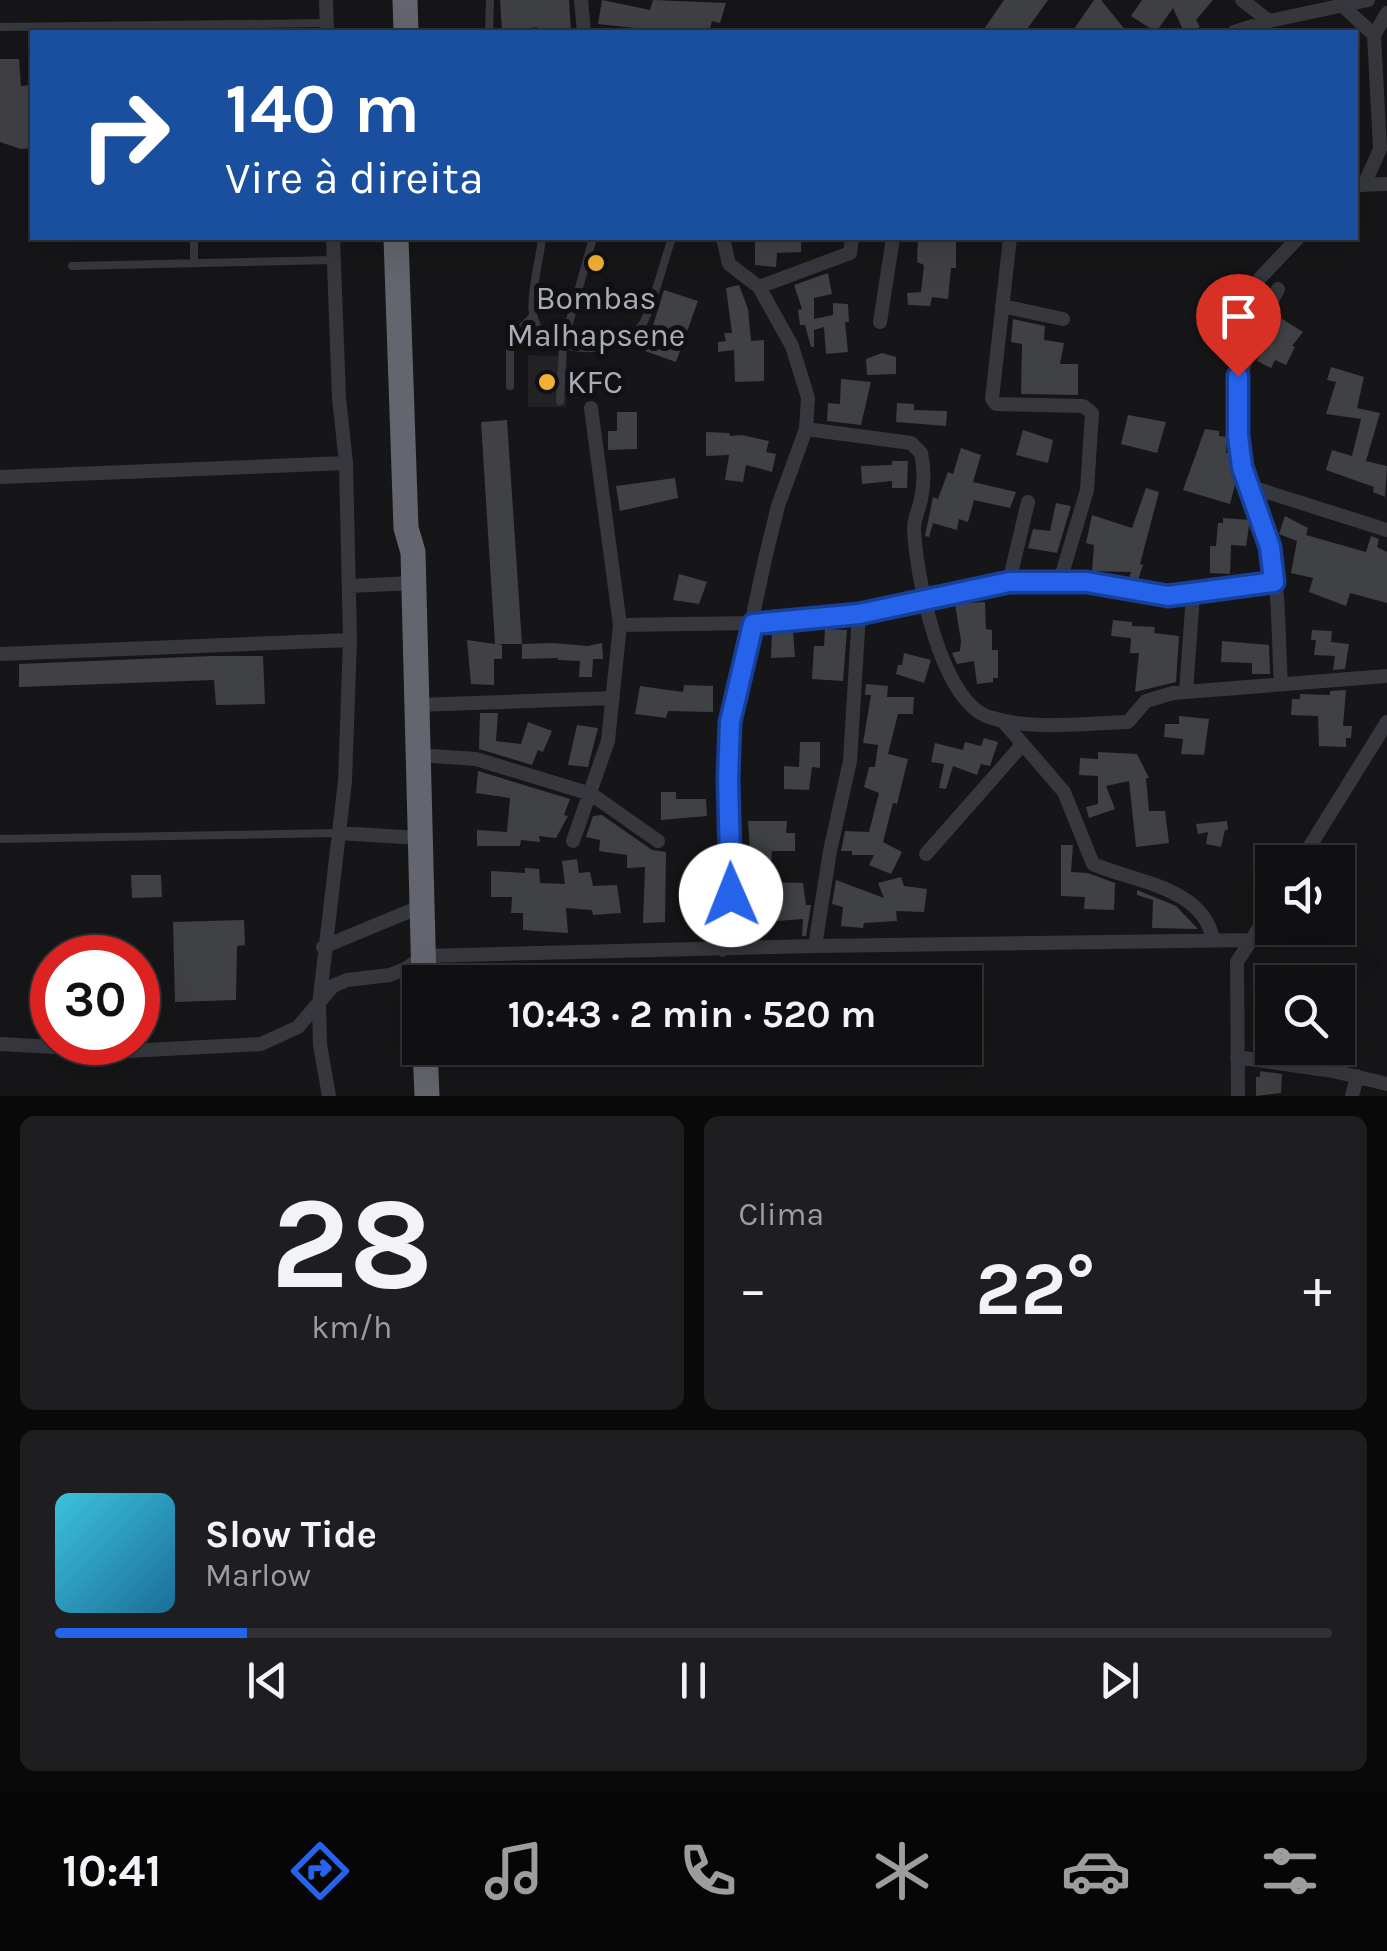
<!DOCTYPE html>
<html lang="pt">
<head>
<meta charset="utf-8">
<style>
	:root { --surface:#101012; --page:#1e1e20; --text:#f1f3f6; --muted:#9c9d9f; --line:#303032; --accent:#2563eb }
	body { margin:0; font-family:Karla,sans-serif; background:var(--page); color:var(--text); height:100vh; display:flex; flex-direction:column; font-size:38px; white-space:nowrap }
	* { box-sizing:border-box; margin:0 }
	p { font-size:32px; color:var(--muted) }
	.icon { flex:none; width:55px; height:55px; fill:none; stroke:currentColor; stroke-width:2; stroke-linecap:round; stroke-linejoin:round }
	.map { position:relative; height:1096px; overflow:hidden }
	.sheet { display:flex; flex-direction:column; gap:20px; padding:20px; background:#09090a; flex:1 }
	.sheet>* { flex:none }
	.top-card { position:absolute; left:30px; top:30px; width:1328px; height:210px; border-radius:0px; box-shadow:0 10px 40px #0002,0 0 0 2px var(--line); background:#1a4fa0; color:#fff; overflow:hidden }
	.controls { position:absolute; left:1255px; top:845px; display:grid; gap:20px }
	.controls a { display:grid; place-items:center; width:100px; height:100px; border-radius:0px; background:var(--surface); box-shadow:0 10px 40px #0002,0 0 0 2px var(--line); font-size:50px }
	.speed { position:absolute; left:30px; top:935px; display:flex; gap:20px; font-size:50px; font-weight:700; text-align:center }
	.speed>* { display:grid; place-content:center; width:130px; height:130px; border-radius:50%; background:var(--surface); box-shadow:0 10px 40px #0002,0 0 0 2px var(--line); line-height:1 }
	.speed .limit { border:15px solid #d22; background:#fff; color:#111 }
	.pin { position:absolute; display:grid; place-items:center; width:85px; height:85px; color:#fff; margin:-102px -42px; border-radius:50% 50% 50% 0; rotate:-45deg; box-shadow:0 0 10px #0007 }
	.pin .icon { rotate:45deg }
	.me { position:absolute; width:110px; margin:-55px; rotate:359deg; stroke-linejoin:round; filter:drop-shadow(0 0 8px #0008) }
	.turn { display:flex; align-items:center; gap:35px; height:210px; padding:0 30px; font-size:45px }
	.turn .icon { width:130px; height:130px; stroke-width:2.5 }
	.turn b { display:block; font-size:70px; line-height:85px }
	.big { font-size:75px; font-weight:700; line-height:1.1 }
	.sheet .tile { flex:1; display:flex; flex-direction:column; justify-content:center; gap:15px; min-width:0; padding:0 35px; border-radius:15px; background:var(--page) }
	.sheet .dial { align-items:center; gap:0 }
	.dial b { font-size:130px; line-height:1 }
	.song { display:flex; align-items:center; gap:30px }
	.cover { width:120px; height:120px; border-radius:15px; background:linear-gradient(135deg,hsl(190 70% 55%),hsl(200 70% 35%)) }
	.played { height:10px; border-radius:5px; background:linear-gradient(90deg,var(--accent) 15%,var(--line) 15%) }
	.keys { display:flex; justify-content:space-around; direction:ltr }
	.heat { display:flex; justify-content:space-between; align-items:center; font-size:55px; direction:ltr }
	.sheet .tiles { flex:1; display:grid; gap:20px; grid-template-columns:1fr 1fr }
	.tile:last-child { grid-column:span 2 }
	.trip { position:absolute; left:402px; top:965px; width:580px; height:100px; border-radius:0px; background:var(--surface); box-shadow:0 10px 40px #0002,0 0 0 2px var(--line); font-weight:700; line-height:100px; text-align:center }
	.dock { display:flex; height:160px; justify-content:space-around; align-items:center; background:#060607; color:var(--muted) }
	.dock .icon { width:70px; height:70px }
	.dock .current { color:var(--accent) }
	.dock b { font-size:45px; color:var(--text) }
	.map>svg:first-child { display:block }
	.built { fill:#222225 }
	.building { fill:#404145 }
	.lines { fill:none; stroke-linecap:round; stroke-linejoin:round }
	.lane { stroke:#37383d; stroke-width:8 }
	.street { stroke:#37383d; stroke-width:14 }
	.highway { stroke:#63666e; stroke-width:25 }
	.route-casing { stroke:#184099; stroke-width:25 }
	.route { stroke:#2563eb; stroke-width:18 }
	.poi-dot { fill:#f2b134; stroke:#111113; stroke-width:4 }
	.labels { text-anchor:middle; stroke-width:10; stroke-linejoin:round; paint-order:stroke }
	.poi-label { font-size:32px; fill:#a8adb8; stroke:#111113 }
</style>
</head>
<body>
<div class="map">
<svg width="1387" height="1096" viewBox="0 0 1387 1096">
	<rect width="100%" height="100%" fill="#161618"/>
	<path class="built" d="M528,355L567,357L566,407H528Z"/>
	<path class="building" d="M500,0H569L571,32H537V27L502,32Z
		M602,0L650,10L653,0L726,3L720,23L712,21L709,32H643L644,29L598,24Z
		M1004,0H1048L1025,32H982Z
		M1094,0H1101L1127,32H1072Z
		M1142,0H1213L1196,20L1200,27L1187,32H1184L1173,8L1156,32L1131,16Z
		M0,59H19L21,86L32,85V148L21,149L0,142Z
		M755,238H801V252L777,253L776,267L755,265Z
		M918,238H956V268H951L948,299L932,297L930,306L908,305L907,293L921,292L924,265L917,262Z
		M828,273L832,294L814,298V319L833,315V303L848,304L849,322H845L848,352L826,354L824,327L814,330V347H811L805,325H800L798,310L802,309L794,285Z
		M739,285L748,309L751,341L764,340V381L735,382L734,350L718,352V342L726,341L724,333H732L726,288Z
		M664,290L698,301L676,362L645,351Z
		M1276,315L1303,332L1292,346L1295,347L1286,365L1275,360L1271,368L1257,361Z
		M1013,319L1045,326L1044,340L1064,343L1060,364H1078V395L1021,394L1022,344L1011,342Z
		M882,353L896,357V374L867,375L866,359Z
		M1331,367L1364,377L1357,408L1380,413L1366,461L1387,466L1385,497L1373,492L1374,487L1326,470L1332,450L1352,456L1361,419L1326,414L1336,382L1327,380Z
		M841,379L871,382L861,425L827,421L828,403L840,404Z
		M897,403L914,404V410L947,411L946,426L896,422Z
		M617,412H637V449L608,450V431H617Z
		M1128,415L1166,422L1157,453L1121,444Z
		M507,420L522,644H499L502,645V659H494V685L471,684L467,640L495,644L481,422Z
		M1205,429L1219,431V436L1227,437L1226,453H1229L1231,474L1236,481L1230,504L1183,490Z
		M1023,430L1053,440L1048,463L1016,455Z
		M706,432L729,433L730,436L742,435L769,441L766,452L776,454L772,472L746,465L743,482L725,480L729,455L706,456Z
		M961,448L981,455L973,482L1016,492L1010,508L974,500L968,522L959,519L957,530L933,523L929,537L925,536L933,497L938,499L948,472L953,474Z
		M892,461H908L907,488H892V481L862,484L861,466L892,465Z
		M675,478L678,498L620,511L616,486Z
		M1146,488L1159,492L1140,564L1143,565L1138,580L1129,579L1131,572L1092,571L1094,545L1086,543L1092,515L1132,528Z
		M1056,503L1071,506L1057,553L1028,548L1033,529L1050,531Z
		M1285,516L1308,528L1306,535L1366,552L1371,536L1379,539L1377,547L1387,552V603L1350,593L1346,606L1309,592L1313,578L1291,573L1297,541L1279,534Z
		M1223,518L1250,520L1246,546L1231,545L1230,574L1210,573V546H1216L1218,523H1223Z
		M679,574L707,582L699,604L673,600Z
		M985,602L986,629L992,630V650H998V678H993V682L977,684L974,661L957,664L952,653L960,651L961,641L955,604Z
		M1113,620L1132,622V626L1155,627L1154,633L1179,636L1176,682L1135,692L1139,653H1130L1131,638L1111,636Z
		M825,629L847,630L843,681L812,679L814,646H824Z
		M1312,630L1332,631L1331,642L1349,644L1345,669L1333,670L1335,656L1314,655L1316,640H1311Z
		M793,631L795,657L771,658L772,632Z
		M1222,641L1269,645L1270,674H1252V663L1221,662Z
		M553,643L588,646L602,643L603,659H593L592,677H579L580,661L558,660V658L522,659V644Z
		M904,653L931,660L924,683L896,674L898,665H902Z
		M213,656H263L265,704L216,705L214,680L19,687V664Z
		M866,684L888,686L887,697H914L913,714H898L888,754L908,759L897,804L893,803L883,842L902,852L891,874L869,865L874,855H852V851H841L845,831L869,832L879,793L864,787L869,767H875L878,745L863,743L871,695H865Z
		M684,685L713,686V712L668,711L666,718L635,714L640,686L683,692Z
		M1346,690L1343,726H1352L1351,738H1346V747L1319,746L1318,716L1291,715L1292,699H1300V694L1330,695V691Z
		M480,713H498L496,741L521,744L528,722L552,731L543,752L538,750L532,765L479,749Z
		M1179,716L1209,719L1204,755L1181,754L1183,739L1164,737L1165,724H1179Z
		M577,725L598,728L588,767L568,765Z
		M984,738L998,742L990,766L981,764L977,775L953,766L946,789L939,788L944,764L931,762L935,743L963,750L965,742L981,746Z
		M800,742H820V768L812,767L809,790L784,789V766L799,767Z
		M1098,752L1137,754L1149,778H1146L1149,811H1165L1169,843L1136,847L1129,781L1106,786L1115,809L1089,818L1086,807L1098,804V776L1079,775L1080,758L1098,759Z
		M478,771L570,799L564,815L568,816L556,838L539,836L540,842L521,840L520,846H477V830L507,832L510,798L476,793Z
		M661,792H676V799H706L707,816L661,820Z
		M602,815L652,850L666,852L665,922L643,923L645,867L627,868V855L599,851L600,840L586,837L593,816Z
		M748,821H787L786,833H795V851H772L771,863L751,864Z
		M1227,821L1228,830H1225L1221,847L1206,844L1208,832L1198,834L1196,824Z
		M1061,845H1073L1071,872L1088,873L1115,883L1114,910L1084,909L1085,897L1061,896Z
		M577,859L579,873L590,872L593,886L617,885L621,913L593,915L592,910L566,908L568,933L523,930V913H511L512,897H491V871L525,873V868L539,869L540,883L565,884L562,861Z
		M131,875H161L162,897L132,898Z
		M901,877L904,886L927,889L924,912L896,911L897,921L864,923L863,928L841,926L843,907L832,904L836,880L884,898L878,883Z
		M765,882L803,883L806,905H811L806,936H802L803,919L777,921L778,906H773V896L766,897Z
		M1137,890L1176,906L1198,929L1152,928L1153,900L1137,895Z
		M244,920L245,945L237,946L236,1000L175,1002L173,922Z
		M1260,1071L1282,1074L1281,1093L1256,1096V1077H1260Z"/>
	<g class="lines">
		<path class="lane" d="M0,27L327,23
			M489,32L490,0
			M194,238V263
			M542,238C540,258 530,295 533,314C540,358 621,357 642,325C652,310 665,257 672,238
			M72,266L334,260
			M510,386V340L533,316
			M560,401L563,345L593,238
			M0,839L338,833"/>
		<path class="street" d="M326,0L327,32
			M581,0L584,32
			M1242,0L1269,21
			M1344,7L1374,35
			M1234,32L1269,21L1368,0
			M1356,185L1387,184
			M1364,185L1380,149L1374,35L1387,13
			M723,238L729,264L759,287L792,346L808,398L806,429L778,506L765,559L730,722L728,779L731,895L723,950
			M1010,238L992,399L996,404L1083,406L1092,413L1087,490L1060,581
			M1260,278L1298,238
			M759,287L850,253L852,238
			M1278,289C1246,346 1226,397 1242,465C1249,492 1263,518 1269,545C1280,589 1278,639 1281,684
			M1002,306L1063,319
			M880,322L893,238
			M806,429L911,443L921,453C924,467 924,485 921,499C919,510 914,518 914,529C916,575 940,701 989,717C1032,731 1083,723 1128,722L1146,701L1173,693L1387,676
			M0,477L346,463
			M1251,487L1387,530
			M1009,582L1028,502
			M349,586L414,583
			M620,625L753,623L834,617L1009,582H1087L1167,596L1274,582
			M0,654L350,640
			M1186,692L1193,594
			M417,705L613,698
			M1002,720L1064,792L1093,864C1134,882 1204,887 1213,940
			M418,755L476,759L591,794L658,841
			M338,833L420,838
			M573,841L608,741L620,625L591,408
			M926,854L1022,745
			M1300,862L1387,722
			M815,946L830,851L850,761L859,614
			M323,947L422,906
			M0,1044L127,1051L261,1044L298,1027L333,986L347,980L390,975L407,968L423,956L815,946L1252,940
			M1237,1057L1333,1071L1387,1084
			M329,1096L320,1045L319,1005L345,781L350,640L346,463L339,398L333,238
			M1238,1096L1237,962L1272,908
			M1352,1096L1357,1076"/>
		<path class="highway" d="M405,0L406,32
			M396,238L406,528L413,552L424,982
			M425,1048L427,1096"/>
	</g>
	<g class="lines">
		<defs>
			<path id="route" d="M731,895L728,779L730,722L753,624L859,614L1009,582H1087L1168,596L1274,582L1270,547L1242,467L1238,436V376"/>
		</defs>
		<use href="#route" class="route-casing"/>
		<use href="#route" class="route"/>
	</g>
	<g class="poi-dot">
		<circle cx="596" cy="263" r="10"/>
		<circle cx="547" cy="382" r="10"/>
	</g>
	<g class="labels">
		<g class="poi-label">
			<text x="596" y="309">Bombas<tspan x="596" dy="37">Malhapsene</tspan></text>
			<text x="567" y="393" text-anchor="start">KFC</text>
		</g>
	</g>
</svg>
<div class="controls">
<a><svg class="icon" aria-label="sound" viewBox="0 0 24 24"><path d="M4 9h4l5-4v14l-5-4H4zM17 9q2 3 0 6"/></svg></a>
<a><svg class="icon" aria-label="search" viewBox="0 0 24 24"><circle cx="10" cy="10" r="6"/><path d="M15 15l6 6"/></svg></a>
</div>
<div class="speed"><div class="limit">30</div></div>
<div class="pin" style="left:1238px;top:376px;background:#d93025"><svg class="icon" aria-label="arrive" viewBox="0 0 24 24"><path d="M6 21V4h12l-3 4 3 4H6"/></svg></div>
<svg class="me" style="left:731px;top:895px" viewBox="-20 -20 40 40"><circle r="19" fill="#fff"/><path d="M0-13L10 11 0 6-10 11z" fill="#2563eb"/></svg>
<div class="trip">10:43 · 2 min · 520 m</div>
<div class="top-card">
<div class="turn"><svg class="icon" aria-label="right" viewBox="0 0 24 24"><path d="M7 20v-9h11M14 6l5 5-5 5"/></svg><div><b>140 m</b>Vire à direita</div></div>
</div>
</div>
<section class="sheet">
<div class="tiles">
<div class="tile dial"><b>28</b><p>km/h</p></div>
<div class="tile"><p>Clima</p>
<div class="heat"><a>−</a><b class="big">22°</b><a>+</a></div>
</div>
<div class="tile">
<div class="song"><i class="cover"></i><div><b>Slow Tide</b><p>Marlow</p></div></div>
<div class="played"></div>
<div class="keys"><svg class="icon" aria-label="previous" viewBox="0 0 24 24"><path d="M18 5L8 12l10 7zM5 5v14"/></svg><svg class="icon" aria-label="pause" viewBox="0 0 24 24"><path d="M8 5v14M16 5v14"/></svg><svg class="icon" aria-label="next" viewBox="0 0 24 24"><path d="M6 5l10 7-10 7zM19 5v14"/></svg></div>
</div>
</div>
</section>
<nav class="dock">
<b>10:41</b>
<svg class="icon current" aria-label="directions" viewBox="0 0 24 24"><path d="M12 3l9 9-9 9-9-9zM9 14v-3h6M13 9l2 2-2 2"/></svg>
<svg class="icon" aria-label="music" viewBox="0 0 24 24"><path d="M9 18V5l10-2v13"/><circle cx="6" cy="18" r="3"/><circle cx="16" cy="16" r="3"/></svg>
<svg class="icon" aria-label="phone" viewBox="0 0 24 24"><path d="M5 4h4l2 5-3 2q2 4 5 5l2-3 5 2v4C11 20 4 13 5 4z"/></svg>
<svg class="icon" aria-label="climate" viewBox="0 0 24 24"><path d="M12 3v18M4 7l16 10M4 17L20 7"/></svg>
<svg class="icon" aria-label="car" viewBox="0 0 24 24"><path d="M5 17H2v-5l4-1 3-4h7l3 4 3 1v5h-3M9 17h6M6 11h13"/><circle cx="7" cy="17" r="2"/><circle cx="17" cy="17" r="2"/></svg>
<svg class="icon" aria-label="filters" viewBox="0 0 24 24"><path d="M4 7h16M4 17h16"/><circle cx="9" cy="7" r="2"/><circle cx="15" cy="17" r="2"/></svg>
</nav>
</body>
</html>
